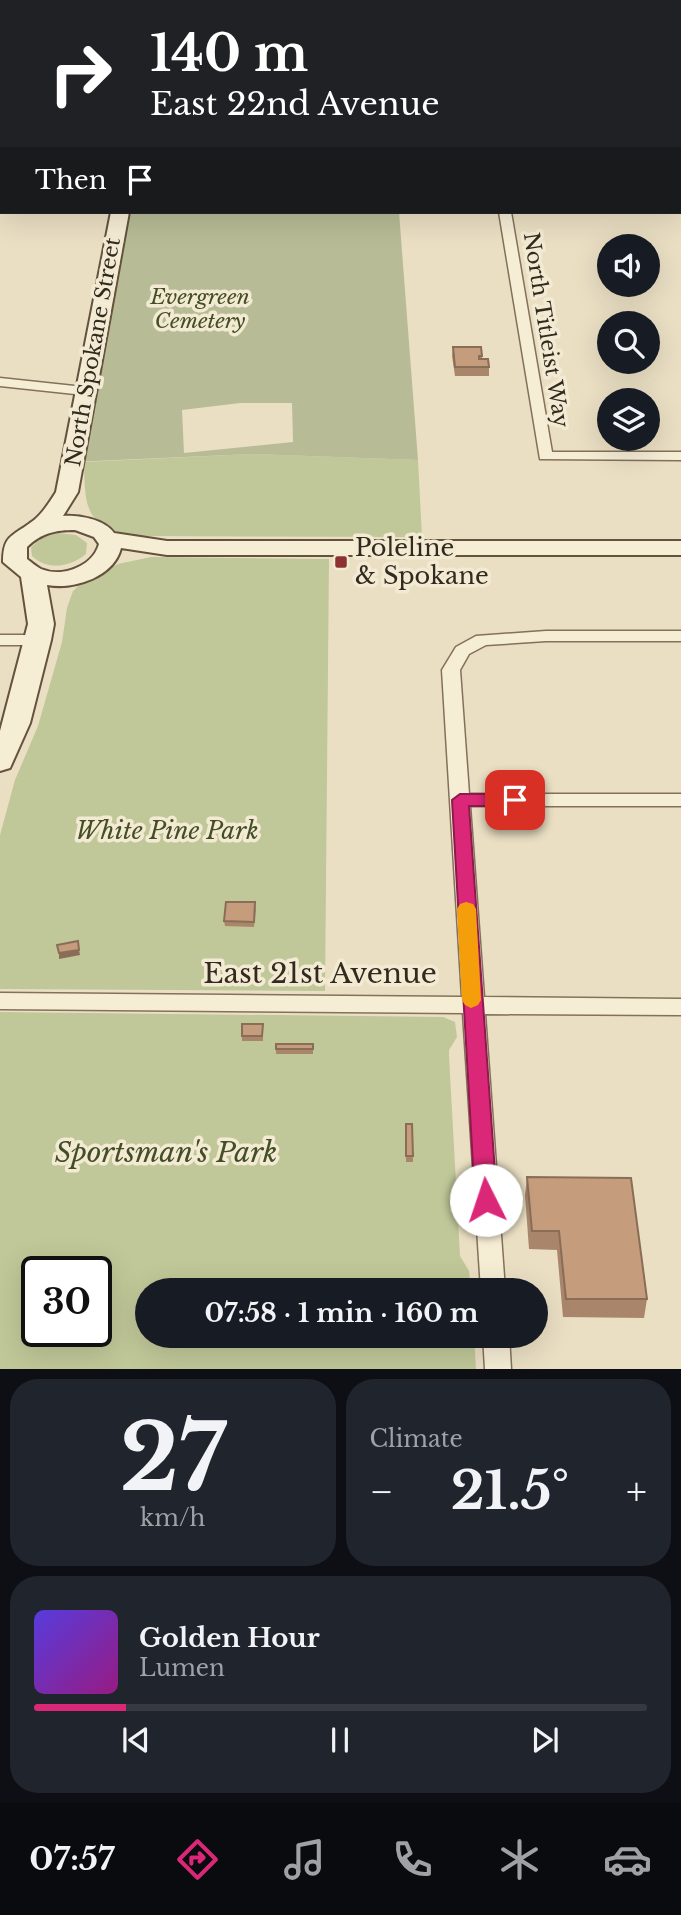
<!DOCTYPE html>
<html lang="en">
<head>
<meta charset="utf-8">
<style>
	:root { --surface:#171b24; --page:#20242c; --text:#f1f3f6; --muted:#9ea1a6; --line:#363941; --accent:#db2777 }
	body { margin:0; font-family:"Libre Baskerville",serif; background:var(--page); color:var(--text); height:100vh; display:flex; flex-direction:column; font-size:26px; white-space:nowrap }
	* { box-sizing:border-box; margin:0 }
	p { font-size:23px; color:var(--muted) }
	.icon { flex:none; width:38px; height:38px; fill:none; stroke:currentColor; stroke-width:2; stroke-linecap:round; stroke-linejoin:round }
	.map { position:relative; height:1369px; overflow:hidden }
	.side { display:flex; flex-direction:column; gap:10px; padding:10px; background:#0d0f14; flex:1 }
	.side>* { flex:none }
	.top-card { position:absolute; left:0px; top:0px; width:682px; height:214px; box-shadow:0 7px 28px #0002; background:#202124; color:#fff; overflow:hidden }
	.controls { position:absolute; left:597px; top:234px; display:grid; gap:14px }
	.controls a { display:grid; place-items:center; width:63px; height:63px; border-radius:50%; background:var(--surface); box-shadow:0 7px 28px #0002; font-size:35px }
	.speed { position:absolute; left:21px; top:1256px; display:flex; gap:14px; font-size:35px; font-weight:700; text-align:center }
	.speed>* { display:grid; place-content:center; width:91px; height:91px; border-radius:50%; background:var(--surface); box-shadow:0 7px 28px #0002; line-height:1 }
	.speed .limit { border:4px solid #111; border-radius:10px; background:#fff; color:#111 }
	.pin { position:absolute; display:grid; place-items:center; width:60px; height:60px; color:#fff; margin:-30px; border-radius:14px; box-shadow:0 4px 10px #0006 }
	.me { position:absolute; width:77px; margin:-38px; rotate:356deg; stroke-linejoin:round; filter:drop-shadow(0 0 5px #0008) }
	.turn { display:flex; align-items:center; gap:24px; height:147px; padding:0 35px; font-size:32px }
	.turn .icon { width:91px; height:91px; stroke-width:2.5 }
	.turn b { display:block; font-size:49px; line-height:60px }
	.then { display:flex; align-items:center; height:66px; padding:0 35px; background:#0003; gap:14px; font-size:26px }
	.big { font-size:52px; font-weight:700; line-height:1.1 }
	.side .widget { flex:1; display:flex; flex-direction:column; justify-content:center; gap:10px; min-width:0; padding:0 24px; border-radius:28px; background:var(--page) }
	.side .dial { align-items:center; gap:0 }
	.dial b { font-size:91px; line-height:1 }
	.song { display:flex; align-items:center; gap:21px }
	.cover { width:84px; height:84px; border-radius:10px; background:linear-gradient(135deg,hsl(250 70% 55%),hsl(310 70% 35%)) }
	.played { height:7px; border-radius:4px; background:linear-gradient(90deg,var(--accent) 15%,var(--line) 15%) }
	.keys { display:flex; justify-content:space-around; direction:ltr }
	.heat { display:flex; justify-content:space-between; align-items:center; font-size:38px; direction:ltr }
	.side .tiles { flex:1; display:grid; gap:10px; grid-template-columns:1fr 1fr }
	.widget:last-child { grid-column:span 2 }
	.trip { position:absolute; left:135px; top:1278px; width:413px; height:70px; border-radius:35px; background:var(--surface); box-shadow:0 7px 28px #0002; font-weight:700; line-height:70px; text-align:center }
	.tabs { display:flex; height:112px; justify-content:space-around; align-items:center; background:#090b0e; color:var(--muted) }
	.tabs .icon { width:49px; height:49px }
	.tabs .active { color:var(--accent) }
	.tabs b { font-size:32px; color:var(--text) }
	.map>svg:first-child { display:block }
	.green { fill:#c0c798; fill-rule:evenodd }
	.cemetery { fill:#b7bc96; fill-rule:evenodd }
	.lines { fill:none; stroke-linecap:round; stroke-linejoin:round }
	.street-casing { stroke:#83715b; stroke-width:3 }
	.secondary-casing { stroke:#64523e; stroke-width:4 }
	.street { fill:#f6edd5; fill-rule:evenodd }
	.secondary { fill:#f6edd5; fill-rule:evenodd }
	.wall { fill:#a9866b }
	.shaded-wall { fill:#8a6d57 }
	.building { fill:#c59c7c; stroke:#8a6d57; stroke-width:2 }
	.route { fill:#db2777; stroke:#8e194d; stroke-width:2 }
	.slow { fill:#f59e0b }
	.poi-dot { fill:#8d3230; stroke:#f2ead2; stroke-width:2.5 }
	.labels { text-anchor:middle; stroke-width:7; stroke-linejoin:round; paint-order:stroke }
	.far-park-label { font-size:21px; font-style:italic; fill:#434e26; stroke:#f2ead2 }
	.far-street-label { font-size:21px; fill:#34291e; stroke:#f2ead2 }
	.poi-label { font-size:24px; fill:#34291e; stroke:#f2ead2; text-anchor:start }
	.park-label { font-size:24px; font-style:italic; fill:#434e26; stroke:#f2ead2 }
	.near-street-label { font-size:28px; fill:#34291e; stroke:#f2ead2 }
	.near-park-label { font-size:28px; font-style:italic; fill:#434e26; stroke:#f2ead2 }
</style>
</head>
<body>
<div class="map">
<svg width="681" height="1369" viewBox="0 0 681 1369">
	<rect width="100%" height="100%" fill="#eadfc3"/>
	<path class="green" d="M252,454L418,460L422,537L136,536C84,528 85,506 84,462Z
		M58,533L76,535L87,543L86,554C71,567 47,571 32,556L31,547L42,538Z
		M151,557L329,559L325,991L0,989V835L15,780L38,726L62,642L67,608L73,591L87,578L118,564Z
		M0,1012L443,1017L455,1022L457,1037L449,1050V1056L460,1256L469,1271L471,1290H147V1335H474L476,1369H0ZM37,1272H96V1332H37Z"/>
	<path class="cemetery" d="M120,212H399L418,460L252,454L73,462ZM240,403H292L293,442L184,453L182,410Z"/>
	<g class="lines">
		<defs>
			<path id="street" d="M21,0H31V2H21Z
				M2,13V19L0,20V14Z
				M499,212H511L552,452H681V460L540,459Z
				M0,378L84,387L91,391L84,395L0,386Z
				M546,631H681V641H546L486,645L469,654L460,670L469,794H681V806H470L484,997L681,999V1015L485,1014L505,1290H481L463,1013L0,1009V993L462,997L442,670L456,647L476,636Z
				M0,635H38L46,640L38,645H0Z
				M483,1335H509L511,1369H485Z"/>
			<path id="secondary" d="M150,0H164V2H150Z
				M111,212H129L78,492L63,516C79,515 104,519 114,533L167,541H681V555H167L121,548C114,577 74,590 47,585L54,624L51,640L30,723L10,768L0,771V731L28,624L21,577L3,562C3,536 11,537 30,523C41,516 49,503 56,492ZM75,530L94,537L99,544C93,566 63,578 41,569C37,567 31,562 27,559V547C41,533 56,530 75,530Z"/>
		</defs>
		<use href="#street" class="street-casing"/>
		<use href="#secondary" class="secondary-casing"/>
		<use href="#street" class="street"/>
		<use href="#secondary" class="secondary"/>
	</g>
	<path class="wall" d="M453,347L482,356V359L489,367V376H455L452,356Z
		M256,907L254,927L225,926L224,921Z
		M263,1024V1041H242V1036Z
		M276,1044H313V1054H276Z
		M406,1124H412L413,1162H406Z
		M527,1177L647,1299L644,1318L563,1317L557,1250L529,1249L525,1195Z"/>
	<path class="shaded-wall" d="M79,950L80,955L59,959V953Z"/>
	<path class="building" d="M453,347H481L482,356H479V359H488L489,367H455Z
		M226,902H255L254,922L224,921Z
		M78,941L79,950L59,953L57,945Z
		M242,1024H263L262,1036H242Z
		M276,1044H313V1049H276Z
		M406,1124H412L413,1156H406Z
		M527,1177L631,1178L647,1299H566L559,1231H532Z"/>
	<path class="route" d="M460,794H515L524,800L515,806H469L497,1200L493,1207L486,1210L478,1207L475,1200L452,800Z"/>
	<path class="slow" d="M466,902L473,904L476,909L481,1000L478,1005L471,1008L465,1005L462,1000L457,909L460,904Z"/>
	<rect class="poi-dot" x="334" y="555" width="14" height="14" rx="3.5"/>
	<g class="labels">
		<g class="far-park-label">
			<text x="200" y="304">Evergreen<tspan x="200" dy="24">Cemetery</tspan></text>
		</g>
		<g class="far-street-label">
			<text transform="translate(546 330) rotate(81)" y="7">North Titleist Way</text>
			<text transform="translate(93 352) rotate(-80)" y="7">North Spokane Street</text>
		</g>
		<g class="poi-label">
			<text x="355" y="556">Poleline<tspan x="355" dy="28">&amp; Spokane</tspan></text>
		</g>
		<g class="park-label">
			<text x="167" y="839">White Pine Park</text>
		</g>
		<g class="near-street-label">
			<text x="320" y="983">East 21st Avenue</text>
		</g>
		<g class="near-park-label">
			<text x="166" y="1162">Sportsman's Park</text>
		</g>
	</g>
</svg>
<div class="controls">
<a><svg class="icon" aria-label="sound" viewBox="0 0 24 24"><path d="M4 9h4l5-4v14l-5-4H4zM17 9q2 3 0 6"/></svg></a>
<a><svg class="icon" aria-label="search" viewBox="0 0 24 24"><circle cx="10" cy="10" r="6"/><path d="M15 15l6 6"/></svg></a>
<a><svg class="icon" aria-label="layers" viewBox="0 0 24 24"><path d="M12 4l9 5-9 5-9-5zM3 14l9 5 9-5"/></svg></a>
</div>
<div class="speed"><div class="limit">30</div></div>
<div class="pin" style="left:515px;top:800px;background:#d93025"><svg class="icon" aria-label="arrive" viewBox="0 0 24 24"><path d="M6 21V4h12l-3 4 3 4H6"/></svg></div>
<svg class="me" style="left:486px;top:1200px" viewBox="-20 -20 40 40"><circle r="19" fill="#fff"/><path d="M0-13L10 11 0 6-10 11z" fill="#db2777"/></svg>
<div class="trip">07:58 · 1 min · 160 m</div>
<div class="top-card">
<div class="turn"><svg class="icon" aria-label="right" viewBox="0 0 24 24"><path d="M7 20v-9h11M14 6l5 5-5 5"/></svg><div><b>140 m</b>East 22nd Avenue</div></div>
<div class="then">Then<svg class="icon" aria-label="arrive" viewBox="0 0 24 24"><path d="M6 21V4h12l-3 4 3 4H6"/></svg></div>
</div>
</div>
<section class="side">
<div class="tiles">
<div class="widget dial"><b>27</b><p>km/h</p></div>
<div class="widget"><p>Climate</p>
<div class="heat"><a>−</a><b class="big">21.5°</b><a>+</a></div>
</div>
<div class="widget">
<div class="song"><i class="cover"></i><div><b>Golden Hour</b><p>Lumen</p></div></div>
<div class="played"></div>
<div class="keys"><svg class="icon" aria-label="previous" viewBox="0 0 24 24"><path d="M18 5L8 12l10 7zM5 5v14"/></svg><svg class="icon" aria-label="pause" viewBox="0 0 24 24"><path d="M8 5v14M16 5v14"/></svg><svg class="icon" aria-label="next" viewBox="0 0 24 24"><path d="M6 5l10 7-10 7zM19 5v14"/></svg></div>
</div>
</div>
</section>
<nav class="tabs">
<b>07:57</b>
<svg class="icon active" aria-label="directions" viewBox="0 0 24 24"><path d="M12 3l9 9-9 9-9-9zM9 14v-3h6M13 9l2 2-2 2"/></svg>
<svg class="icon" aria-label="music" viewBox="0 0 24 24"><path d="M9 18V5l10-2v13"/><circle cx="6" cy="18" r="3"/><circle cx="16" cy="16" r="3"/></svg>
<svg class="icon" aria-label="phone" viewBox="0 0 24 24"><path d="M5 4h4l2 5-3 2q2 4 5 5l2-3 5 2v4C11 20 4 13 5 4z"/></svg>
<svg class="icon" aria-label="climate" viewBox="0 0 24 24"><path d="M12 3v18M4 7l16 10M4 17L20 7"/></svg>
<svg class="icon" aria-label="car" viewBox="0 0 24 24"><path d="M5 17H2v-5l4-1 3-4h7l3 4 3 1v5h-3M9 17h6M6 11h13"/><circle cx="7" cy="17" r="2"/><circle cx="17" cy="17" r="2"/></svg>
</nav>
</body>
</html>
